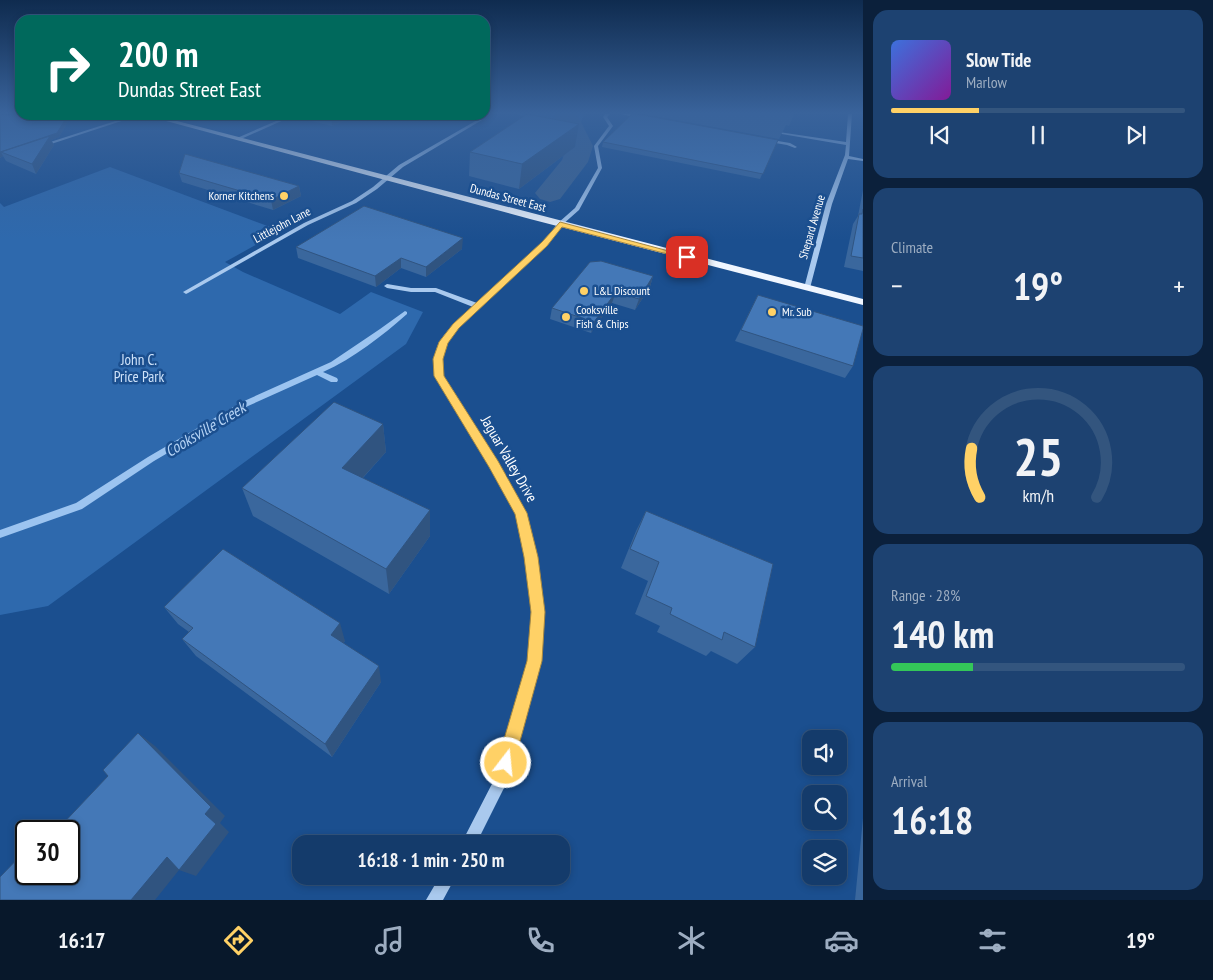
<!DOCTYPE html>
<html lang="en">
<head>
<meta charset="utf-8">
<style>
	:root { --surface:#143b6b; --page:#1d4271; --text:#f1f3f6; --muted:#9dadc1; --line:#33557e; --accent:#ffd166 }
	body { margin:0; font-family:"PT Sans Narrow",sans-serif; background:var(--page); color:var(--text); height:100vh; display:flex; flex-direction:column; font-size:19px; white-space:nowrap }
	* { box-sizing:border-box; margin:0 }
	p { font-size:16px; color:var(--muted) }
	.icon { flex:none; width:28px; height:28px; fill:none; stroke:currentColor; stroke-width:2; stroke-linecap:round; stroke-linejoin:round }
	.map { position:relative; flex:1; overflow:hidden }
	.sheet { display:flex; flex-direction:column; gap:10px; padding:10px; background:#0b203b; width:350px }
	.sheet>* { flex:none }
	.guide { position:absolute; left:15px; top:15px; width:475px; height:105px; border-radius:15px; box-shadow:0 2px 8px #0003,0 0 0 1px var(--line); background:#00695c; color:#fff; overflow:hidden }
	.buttons { position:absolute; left:802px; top:730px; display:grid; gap:10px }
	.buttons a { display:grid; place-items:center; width:45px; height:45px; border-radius:10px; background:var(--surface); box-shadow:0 2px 8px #0003,0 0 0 1px var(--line); font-size:25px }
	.speed { position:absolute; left:15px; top:820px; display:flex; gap:10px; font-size:25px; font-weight:700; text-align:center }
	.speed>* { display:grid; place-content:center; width:65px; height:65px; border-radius:50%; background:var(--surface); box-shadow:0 2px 8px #0003,0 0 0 1px var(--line); line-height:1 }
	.speed .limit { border:2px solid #111; border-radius:8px; background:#fff; color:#111 }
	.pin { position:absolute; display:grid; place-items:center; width:42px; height:42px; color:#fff; margin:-21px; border-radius:10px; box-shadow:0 2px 8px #0006 }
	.me { position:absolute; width:55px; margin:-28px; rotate:16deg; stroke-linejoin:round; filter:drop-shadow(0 0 4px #0008) }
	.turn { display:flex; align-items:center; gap:18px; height:105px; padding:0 20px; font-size:22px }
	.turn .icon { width:65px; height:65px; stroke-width:2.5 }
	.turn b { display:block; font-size:35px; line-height:42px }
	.big { font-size:38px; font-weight:800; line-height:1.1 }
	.sheet .tile { flex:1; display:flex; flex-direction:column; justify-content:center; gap:8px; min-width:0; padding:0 18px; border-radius:15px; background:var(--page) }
	.sheet .dial { align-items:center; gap:0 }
	.dial svg { height:130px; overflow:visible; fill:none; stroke:var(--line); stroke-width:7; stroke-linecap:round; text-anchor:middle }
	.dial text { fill:var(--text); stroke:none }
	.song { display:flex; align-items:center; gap:15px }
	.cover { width:60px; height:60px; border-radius:8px; background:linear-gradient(135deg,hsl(220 70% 55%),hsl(290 70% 35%)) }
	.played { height:5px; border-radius:2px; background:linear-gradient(90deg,var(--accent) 30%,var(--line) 30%) }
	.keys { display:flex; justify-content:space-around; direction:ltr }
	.heat { display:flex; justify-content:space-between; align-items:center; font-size:28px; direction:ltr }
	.charge { height:8px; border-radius:4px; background:linear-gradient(90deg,#34c759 28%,var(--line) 0) }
	.trip { position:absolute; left:292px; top:835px; width:278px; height:50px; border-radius:15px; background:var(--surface); box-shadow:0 2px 8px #0003,0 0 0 1px var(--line); font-weight:800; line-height:50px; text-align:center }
	.tab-bar { display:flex; height:80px; justify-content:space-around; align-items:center; background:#08182b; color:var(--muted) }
	.tab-bar .icon { width:35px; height:35px }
	.tab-bar .current { color:var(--accent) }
	.tab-bar b { font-size:22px; color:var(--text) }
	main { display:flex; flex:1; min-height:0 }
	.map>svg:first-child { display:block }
	.green { fill:#2e69ad }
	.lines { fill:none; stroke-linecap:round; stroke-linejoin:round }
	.stream { fill:#9cc4f0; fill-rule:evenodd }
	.river { fill:#3c6290; fill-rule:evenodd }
	.minor { fill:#a9c9ee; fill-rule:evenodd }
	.major { fill:#f0f6ff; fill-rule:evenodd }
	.wall { fill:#3a679d }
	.shaded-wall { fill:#305480 }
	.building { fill:#4478b7; stroke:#305480 }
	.route { fill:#ffd166; stroke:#a68842 }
	.poi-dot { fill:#ffd166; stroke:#1b4f8f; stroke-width:2 }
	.labels { text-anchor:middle; stroke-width:5; stroke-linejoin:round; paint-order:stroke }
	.far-poi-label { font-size:12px; fill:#fff; stroke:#1b4f8f; text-anchor:start }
	.far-street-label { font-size:12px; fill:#fff; stroke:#1b4f8f }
	.park-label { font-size:15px; fill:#cfe3fa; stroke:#1b4f8f }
	.street-label { font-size:15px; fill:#fff; stroke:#1b4f8f }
	.water-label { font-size:16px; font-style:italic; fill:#b5d3f5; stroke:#1b4f8f }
</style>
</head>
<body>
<main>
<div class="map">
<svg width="863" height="900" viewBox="0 0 863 900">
	<rect width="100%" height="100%" fill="#1b4f8f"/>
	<path class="green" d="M517,114H584L578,130L536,122Z
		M110,167L281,231L225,262L243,272L340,314L371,292L423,312L406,344L48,606L0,615V203L4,207Z"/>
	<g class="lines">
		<path class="stream" d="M405,311L407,312V314C382,336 354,358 323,372L337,378L338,380L337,382H331L317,375L248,406L154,461L82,509L0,538V530L76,503L148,457L242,402L331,362L380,329Z"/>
		<path class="river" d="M554,114H577L593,146L588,162L560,199L550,202L540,199L535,193L562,160L567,146Z"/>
		<path class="minor" d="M605,114H610L607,117L613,126L598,146L602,168L579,210L562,225L547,245L458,327L447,342L442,359L443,376L497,462L526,513L536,557L544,612L541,661L508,780L476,844H461L495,778L529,661L532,612L526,557L516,513L491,466L435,376C435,371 434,365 434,360C436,337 457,321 473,307L435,292H411L387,288L384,286L387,284L411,288H436L477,303L543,243L558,223L575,208L598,168L594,146L609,126L603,117Z
			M621,114H630L644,118L642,119Z
			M848,114H852L849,156L863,159V161L848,159L832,204L810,288L807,290L804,288L826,204L845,155L846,145L770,132L772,131L846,142Z
			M134,115H140L45,146L41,145Z
			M290,115H295L241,139L237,138Z
			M479,119L482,120L403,167L377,189L356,203L308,225L188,293L186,294L183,292L304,223L352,201L373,187L399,165Z
			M766,139L790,143L797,147L795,148L787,145L764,141Z
			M440,876H456L443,900H426Z"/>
		<path class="major" d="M144,115H154L863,299V305L530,219Z"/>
	</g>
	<path class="wall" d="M0,114L7,115H72L59,137L51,140L54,145L36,174L6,161L3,156L0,158Z
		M643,114H794L789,126L786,125L779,139Z
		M295,115H358L332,126L296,117Z
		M579,124L575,147L519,189L469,176L470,152Z
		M778,140L760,179L602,147L603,142Z
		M179,173L299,186L301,196L273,210L182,182Z
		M863,190V271L844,267L853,224L858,216Z
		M296,247L462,249L426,277L401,268L376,287L298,258Z
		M653,276L650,287L635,310L612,303L591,333L550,319L552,308Z
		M758,295L853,366L845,378L735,341Z
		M383,424L386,452L363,478L430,536L389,594L253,516L242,488Z
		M646,511L755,647L737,664L711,651L706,656L657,632L660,626L635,614L648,581L621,568L636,531Z
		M164,607L345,641L343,643L381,682L332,757L196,656L182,639L189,632L178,624Z
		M863,818V900H855Z"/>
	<path class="shaded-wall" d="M68,115H72L59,137L51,140L54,145L36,174L32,164L1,152L3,156L0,158V152Z
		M331,115H358L332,126Z
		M579,124L575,147L519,189L522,164Z
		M299,186L301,196L273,210L271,200Z
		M463,238L462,249L426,277V267Z
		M401,258V268L376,287L375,276Z
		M653,276L650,287L635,310L639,299Z
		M616,292L612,303L591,333L594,322Z
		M383,424L386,452L347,495L342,468Z
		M430,510V536L389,594L386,569Z
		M340,623L345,641L337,652L331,635Z
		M379,666L381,682L332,757L325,744Z
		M138,733L155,746L225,816L220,823L229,832L196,876L179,870L155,900H131L167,857L205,814Z"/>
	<path class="building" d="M0,114L7,115L11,114L68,115L57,133L0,152Z
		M527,114L579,124L522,164L470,152Z
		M632,114H637L778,140L763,174L603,142Z
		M50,136L32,164L1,152Z
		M185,154L299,186L271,200L179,173Z
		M364,206L463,238L426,267L401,258L375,276L296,247Z
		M863,209V258L851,256L859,214H862Z
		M601,261L653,276L639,299L616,292L594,322L552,308L590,262Z
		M758,295L863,326V329L853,366L741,330Z
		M334,402L383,424L342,468L430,510L386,569L242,488Z
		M646,511L773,564L755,647L724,632L722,640L670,614L672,608L646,596L659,562L630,549Z
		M223,549L340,623L331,635L379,666L325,744L182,639L193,628L164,607Z
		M138,733L211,807L205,814L216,824L179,870L167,857L131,900H0V877L25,851L26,853V874H69V831H56L108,776L103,770Z"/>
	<linearGradient id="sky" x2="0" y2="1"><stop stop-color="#0f2b4f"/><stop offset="0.47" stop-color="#39639b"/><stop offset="1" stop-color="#39639b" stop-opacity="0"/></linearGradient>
	<rect width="863" height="240" fill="url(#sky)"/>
	<path class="route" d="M560,222L691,257L687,259L562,227L547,246L459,328L448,343L443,359L444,376L498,461L527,513L538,557L545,612L542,661L514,763L512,769L506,771L500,769L497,763L527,661L531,612L524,557L515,514L489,467L434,376L433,359L439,342L453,324L542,242Z"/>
	<g class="poi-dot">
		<circle cx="284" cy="196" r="5"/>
		<circle cx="584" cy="291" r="5"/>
		<circle cx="772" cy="312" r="5"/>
		<circle cx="566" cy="317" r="5"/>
	</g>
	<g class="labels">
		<g class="far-poi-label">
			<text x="274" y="200" text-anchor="end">Korner Kitchens</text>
			<text x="594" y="295">L&amp;L Discount</text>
			<text x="576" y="314">Cooksville<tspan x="576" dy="14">Fish &amp; Chips</tspan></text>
			<text x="782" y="316">Mr. Sub</text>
		</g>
		<g class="far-street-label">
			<text transform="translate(508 198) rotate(15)" y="4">Dundas Street East</text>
			<text transform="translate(282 225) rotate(-28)" y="4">Littlejohn Lane</text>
			<text transform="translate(812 227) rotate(-74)" y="4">Shepard Avenue</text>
		</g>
		<g class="park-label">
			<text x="139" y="365">John C.<tspan x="139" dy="17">Price Park</tspan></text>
		</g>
		<g class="street-label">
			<text transform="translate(509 459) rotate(60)" y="5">Jaguar Valley Drive</text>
		</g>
		<g class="water-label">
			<text transform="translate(205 429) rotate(-31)" y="6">Cooksville Creek</text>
		</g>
	</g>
</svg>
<div class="buttons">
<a><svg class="icon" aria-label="sound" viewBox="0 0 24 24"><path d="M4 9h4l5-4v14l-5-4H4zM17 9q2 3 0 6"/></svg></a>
<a><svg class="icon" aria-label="search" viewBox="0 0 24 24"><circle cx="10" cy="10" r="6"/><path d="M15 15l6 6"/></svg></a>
<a><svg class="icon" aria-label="layers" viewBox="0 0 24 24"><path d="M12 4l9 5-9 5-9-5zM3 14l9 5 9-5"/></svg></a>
</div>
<div class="speed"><div class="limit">30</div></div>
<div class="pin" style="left:687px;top:257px;background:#d93025"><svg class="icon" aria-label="arrive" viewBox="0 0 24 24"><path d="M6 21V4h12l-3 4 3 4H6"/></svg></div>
<svg class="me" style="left:506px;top:763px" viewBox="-20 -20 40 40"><circle r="17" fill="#ffd166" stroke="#fff" stroke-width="3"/><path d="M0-11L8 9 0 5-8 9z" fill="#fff"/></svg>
<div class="trip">16:18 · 1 min · 250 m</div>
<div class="guide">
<div class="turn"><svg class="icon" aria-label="right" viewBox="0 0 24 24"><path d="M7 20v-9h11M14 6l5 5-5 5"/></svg><div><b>200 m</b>Dundas Street East</div></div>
</div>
</div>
<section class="sheet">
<div class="tile">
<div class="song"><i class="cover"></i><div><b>Slow Tide</b><p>Marlow</p></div></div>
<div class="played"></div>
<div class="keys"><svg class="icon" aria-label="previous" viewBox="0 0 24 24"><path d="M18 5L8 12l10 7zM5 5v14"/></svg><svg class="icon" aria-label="pause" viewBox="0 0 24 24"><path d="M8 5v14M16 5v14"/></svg><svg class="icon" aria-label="next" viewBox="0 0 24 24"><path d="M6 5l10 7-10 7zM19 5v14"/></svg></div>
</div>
<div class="tile"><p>Climate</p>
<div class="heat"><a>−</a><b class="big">19°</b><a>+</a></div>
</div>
<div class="tile dial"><svg viewBox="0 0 100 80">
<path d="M14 69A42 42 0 1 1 86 69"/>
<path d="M14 69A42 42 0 0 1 9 39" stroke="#ffd166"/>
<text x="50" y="56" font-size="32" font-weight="700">25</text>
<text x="50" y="72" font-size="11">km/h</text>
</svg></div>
<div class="tile"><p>Range · 28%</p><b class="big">140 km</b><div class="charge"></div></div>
<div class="tile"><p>Arrival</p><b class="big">16:18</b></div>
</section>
</main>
<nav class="tab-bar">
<b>16:17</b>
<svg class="icon current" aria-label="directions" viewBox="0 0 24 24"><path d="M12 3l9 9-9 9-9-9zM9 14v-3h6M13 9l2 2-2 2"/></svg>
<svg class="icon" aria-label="music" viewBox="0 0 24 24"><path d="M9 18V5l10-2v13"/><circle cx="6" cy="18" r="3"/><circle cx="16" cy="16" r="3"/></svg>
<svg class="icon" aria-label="phone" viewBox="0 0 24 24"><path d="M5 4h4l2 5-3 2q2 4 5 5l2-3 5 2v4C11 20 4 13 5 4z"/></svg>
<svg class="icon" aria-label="climate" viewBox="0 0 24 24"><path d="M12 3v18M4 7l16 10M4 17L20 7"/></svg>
<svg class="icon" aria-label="car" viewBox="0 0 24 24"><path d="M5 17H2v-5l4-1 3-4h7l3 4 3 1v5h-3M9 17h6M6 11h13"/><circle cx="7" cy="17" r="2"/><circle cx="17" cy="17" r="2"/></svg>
<svg class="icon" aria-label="filters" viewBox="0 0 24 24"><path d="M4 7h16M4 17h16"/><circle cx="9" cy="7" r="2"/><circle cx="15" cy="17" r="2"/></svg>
<b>19°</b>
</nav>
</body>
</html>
